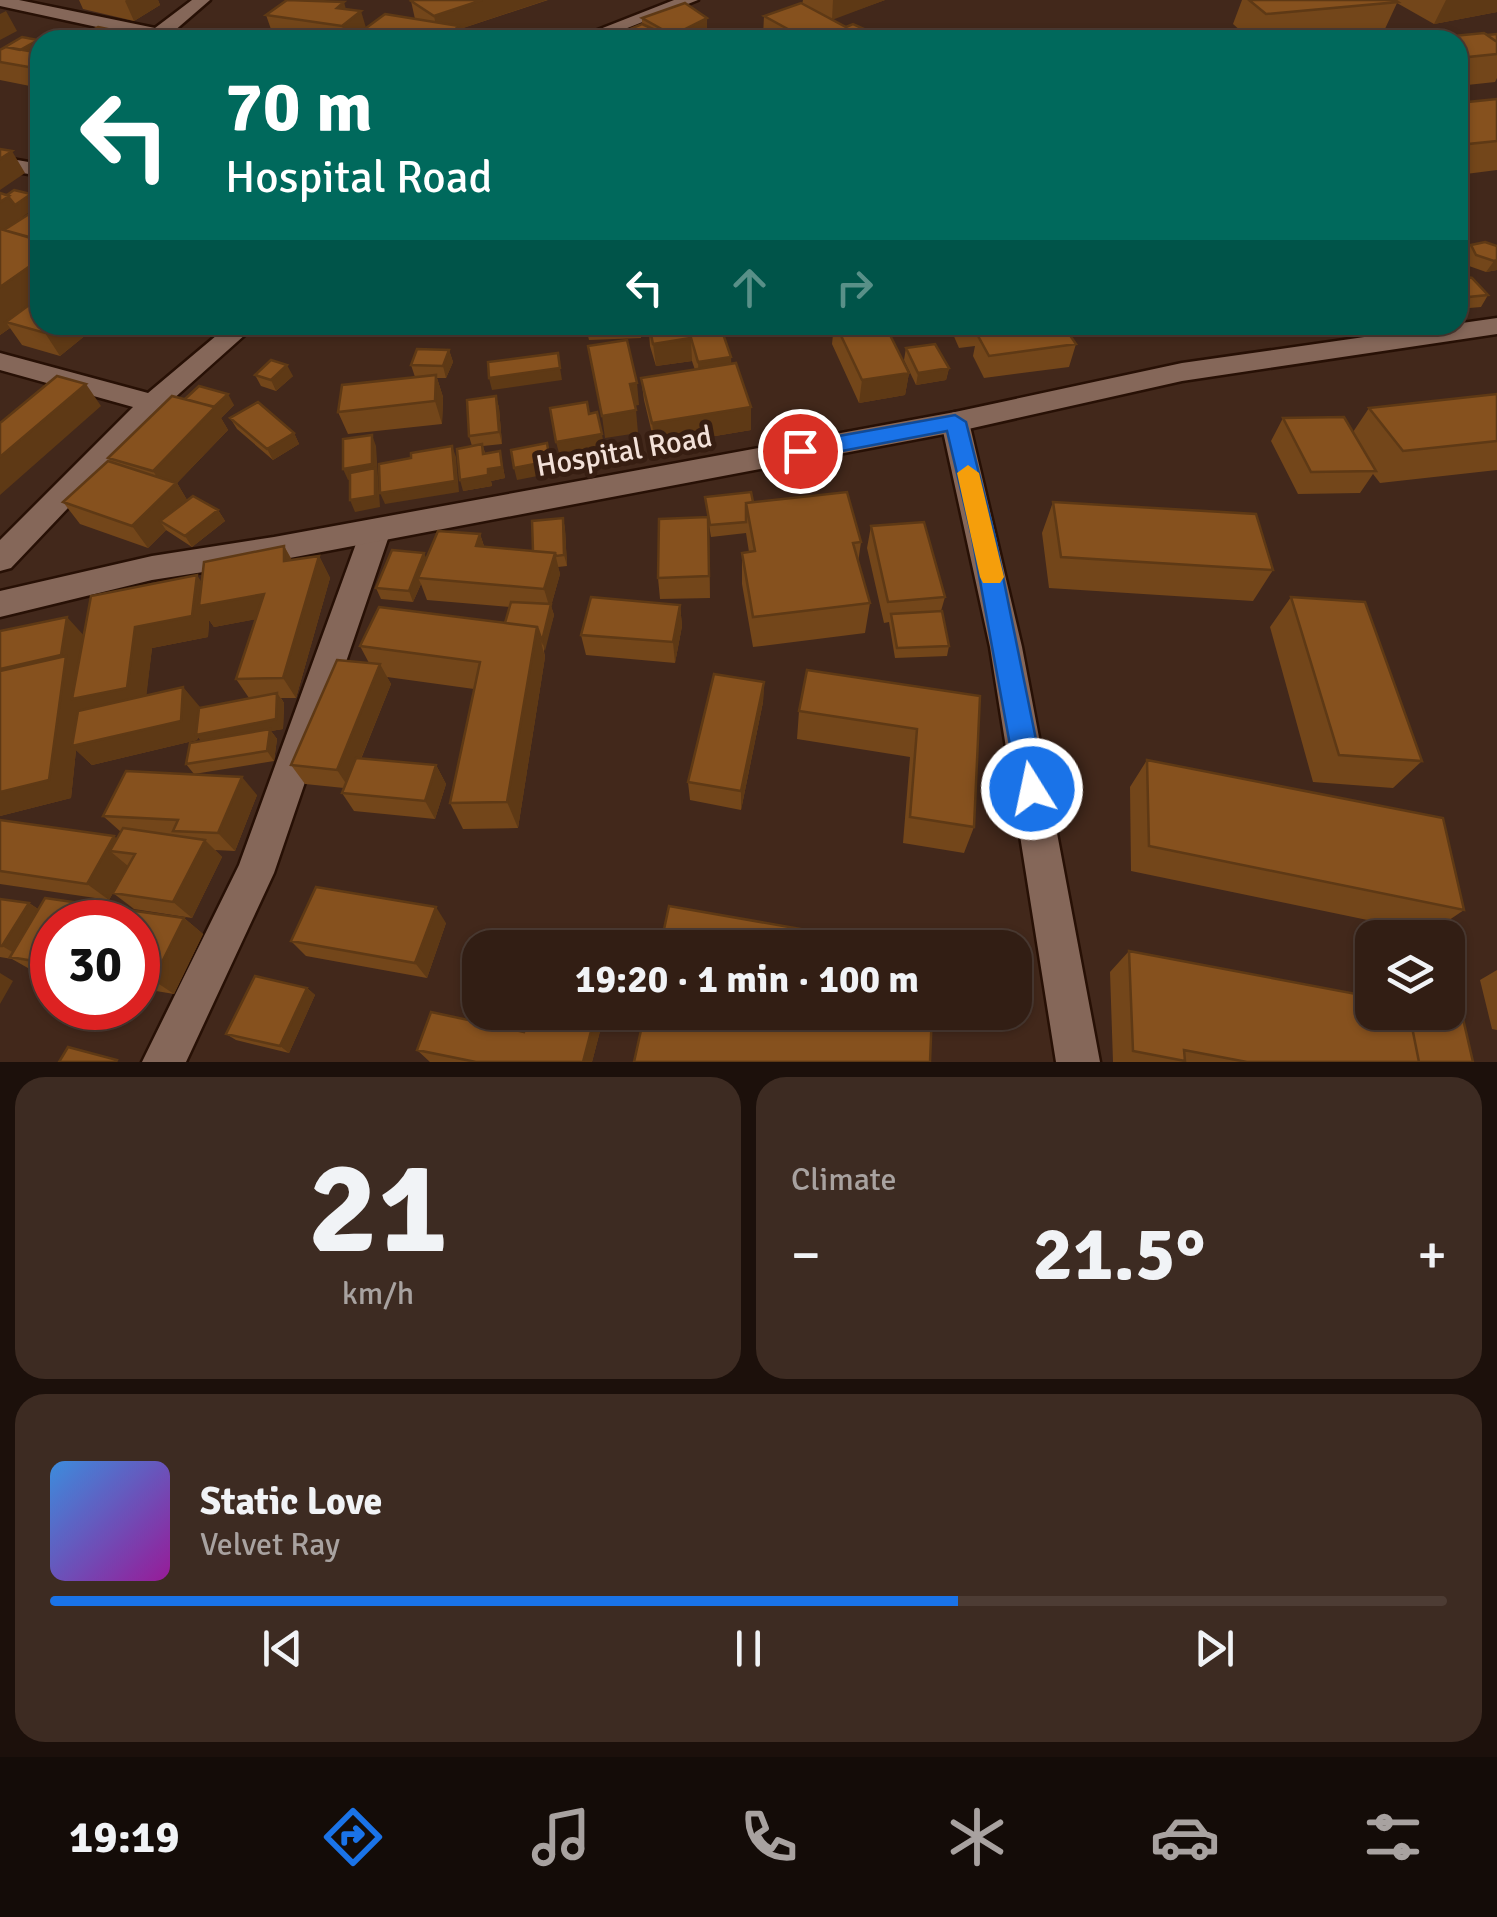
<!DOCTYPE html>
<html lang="en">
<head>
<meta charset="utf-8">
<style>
	:root { --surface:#321e14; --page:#3d2b22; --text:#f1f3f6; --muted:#a8a2a0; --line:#4d3c34; --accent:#1a73e8 }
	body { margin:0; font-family:Signika,sans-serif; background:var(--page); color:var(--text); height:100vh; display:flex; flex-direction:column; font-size:38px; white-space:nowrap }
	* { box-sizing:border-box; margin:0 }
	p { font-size:32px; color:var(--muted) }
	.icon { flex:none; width:55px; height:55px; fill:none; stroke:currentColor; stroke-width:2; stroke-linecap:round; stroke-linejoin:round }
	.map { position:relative; height:1062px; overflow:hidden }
	.side { display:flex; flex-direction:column; gap:15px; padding:15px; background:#1c100b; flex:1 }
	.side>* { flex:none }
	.hud { position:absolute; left:30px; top:30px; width:1438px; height:305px; border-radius:30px; box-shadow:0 2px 8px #0004,0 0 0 2px var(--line); background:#00695c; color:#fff; overflow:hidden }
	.controls { position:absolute; left:1355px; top:920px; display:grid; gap:20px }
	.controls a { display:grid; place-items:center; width:110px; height:110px; border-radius:20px; background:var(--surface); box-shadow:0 2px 8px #0004,0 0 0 2px var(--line); font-size:50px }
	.speed { position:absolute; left:30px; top:900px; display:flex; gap:20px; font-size:50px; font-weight:700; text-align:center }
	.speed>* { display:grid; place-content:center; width:130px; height:130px; border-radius:50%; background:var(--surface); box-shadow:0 2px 8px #0004,0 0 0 2px var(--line); line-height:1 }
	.speed .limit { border:15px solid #d22; background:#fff; color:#111 }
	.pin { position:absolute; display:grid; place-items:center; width:85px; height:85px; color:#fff; margin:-42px; border:5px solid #fff; border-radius:50%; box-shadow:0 2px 10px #0007 }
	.me { position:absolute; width:110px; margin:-55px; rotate:350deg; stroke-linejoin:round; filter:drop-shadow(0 0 8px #0008) }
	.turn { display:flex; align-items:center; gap:35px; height:210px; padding:0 30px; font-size:45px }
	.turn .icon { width:130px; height:130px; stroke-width:2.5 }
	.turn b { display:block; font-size:70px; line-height:85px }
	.lanes { display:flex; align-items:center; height:95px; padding:0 30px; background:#0003; justify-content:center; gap:50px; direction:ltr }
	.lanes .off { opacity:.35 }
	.big { font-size:75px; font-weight:700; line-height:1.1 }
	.side .tile { flex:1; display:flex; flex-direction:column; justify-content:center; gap:15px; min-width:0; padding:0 35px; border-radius:30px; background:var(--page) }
	.side .dial { align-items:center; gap:0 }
	.dial b { font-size:130px; line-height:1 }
	.song { display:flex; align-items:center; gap:30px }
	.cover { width:120px; height:120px; border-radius:15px; background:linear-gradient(135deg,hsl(210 70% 55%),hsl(300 70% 35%)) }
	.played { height:10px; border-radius:5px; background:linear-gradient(90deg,var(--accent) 65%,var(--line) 65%) }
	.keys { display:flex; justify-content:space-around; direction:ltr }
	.heat { display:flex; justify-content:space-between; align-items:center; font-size:55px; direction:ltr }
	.side .tiles { flex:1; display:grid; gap:15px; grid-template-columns:1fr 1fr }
	.tile:last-child { grid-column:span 2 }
	.trip { position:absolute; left:462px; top:930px; width:570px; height:100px; border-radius:30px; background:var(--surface); box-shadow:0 2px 8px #0004,0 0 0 2px var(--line); font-weight:700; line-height:100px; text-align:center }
	.menu { display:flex; height:160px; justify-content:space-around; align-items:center; background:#140c08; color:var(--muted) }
	.menu .icon { width:70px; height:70px }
	.menu .current { color:var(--accent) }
	.menu b { font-size:45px; color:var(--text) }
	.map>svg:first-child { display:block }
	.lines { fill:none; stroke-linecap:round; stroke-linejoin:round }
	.minor-casing { stroke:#271005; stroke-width:5 }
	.tertiary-casing { stroke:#271005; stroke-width:5 }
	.minor { fill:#856759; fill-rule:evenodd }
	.tertiary { fill:#856759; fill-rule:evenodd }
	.wall { fill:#73461a; fill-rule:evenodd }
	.shaded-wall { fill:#5e3915 }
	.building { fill:#86511e; stroke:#5e3915; stroke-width:2.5 }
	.route { fill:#1a73e8; stroke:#114b97; stroke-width:2.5 }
	.slow { fill:#f59e0b }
	.labels { text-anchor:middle; stroke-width:10; stroke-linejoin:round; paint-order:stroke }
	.street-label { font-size:30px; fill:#f3e1d9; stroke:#371e12 }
</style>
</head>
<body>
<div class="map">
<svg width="1497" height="1062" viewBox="0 0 1497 1062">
	<rect width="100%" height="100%" fill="#42281b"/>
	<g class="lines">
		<defs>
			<path id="minor" d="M0,0H19L155,28L192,0H210L173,32L194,40H157L0,6Z
				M674,0H698L597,40H572Z
				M0,157L40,164V176L0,169Z
				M229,325H256L162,409L11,568L0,571V540L133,407L0,370V353L148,393Z
				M955,412L965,415L969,422L1022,647L1100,1062H1056L990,647L941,422L945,415Z
				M376,519L387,522L391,530L274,873L186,1062H142L239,865L361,530L365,522Z"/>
			<path id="tertiary" d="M1497,318V334L1182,381L955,432L274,561L152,580L0,617V591L152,556L274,537L955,412L1182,363Z"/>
		</defs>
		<use href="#minor" class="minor-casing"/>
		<use href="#tertiary" class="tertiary-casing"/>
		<use href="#minor" class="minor"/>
		<use href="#tertiary" class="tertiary"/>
	</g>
	<path class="wall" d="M79,0H158L160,5L134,21L83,9Z
		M413,0H548L460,29L462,40H365L363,34L356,40H304L273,35L266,15L346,9L366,28L415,19L411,1Z
		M803,0H885L832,19L846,27L864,29L863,40H770L763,36L764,16L802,4Z
		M1242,0H1497V12L1434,24L1397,3L1384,31L1290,40H1251L1233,24Z
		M642,18H707V32L728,39L746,40H604L642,24Z
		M1497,34V78L1495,82L1458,86V58L1487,35Z
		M0,49L40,53V88L0,80Z
		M1497,99V170L1458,175V103Z
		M0,193L7,195L31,194L38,206L22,216L23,218L40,210V325L81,326L87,334L60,356L22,345L10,328L0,335Z
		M1471,245L1497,246V270L1486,272L1469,266L1464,256Z
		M1458,275L1488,295L1481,307L1458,309Z
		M575,325H720L731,357V364L751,430L655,446L644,400L641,378L695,370L692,361L656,366L650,346L649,333H641V338L589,340L588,336H577Z
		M834,325H885L909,373L905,395L859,403L832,344Z
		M949,325H1022L1020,333L1076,344L1069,367L984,378L973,356L975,346L959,348Z
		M906,348L949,368L946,380L916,385L904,360Z
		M449,350L453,362L446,378H437L443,397L442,424L348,434L338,412L415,377L411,365Z
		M255,375L293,376L276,391L261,386Z
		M1497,394V470L1380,483L1373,474L1360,493L1298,494L1271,441L1283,418L1353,432L1369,408Z
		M496,396L499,408L502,444L483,446L485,453L500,451L505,478L491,481L492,486L463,491L472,446L469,436Z
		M185,399L234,405L221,418L228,430L177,483L187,500L218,510L225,521L192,547L166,530L148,548L80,524L63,502L111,462L108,458Z
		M230,418L294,433L299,444L273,460L237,429Z
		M705,497L753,502L861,542L858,563L870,603L865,633L753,647L742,584V553L749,552L746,533L711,537L709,525L710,598L660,599L658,578L708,517Z
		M1053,502L1273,570L1253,601L1049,588L1042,533Z
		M563,518L565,529L567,566L558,567L560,574L551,606L554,615L544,651L545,657L518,828L463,829L450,803L474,689L387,677L391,684L361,759L436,765L446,784L435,819L354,811L342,793L344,788L305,784L291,765L369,663L360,646L505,623L510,607L427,600L421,584L413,602L381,599L376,588L427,558L480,534L484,546L533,551Z
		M871,526L945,597L941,611L949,646L947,656L895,658L889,622L884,623L867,548Z
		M284,546L292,560L319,556L330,578L296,698H281L284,703L283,729L271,731L277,739L274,761L194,774L186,764L201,741L198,737L197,740L92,765L76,750L71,798L0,816V631L84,635ZM256,619L236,679L249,698L199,708L183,687L146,695L152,648L208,637L209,620L214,627Z
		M1291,597L1422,761L1393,788L1313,782L1270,627Z
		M680,605L682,626L675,663L586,655L581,635Z
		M764,682L763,702L741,810L690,800L688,782Z
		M980,696L974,827L964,853L903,843L910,757L797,739L799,711Z
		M1147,760L1464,910L1430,933L1131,871L1130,787Z
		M257,795L235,851L215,850L222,857L192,918L134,909L113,893L128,866L109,900L0,884V820L117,839L121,832L103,816Z
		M45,898L184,918L203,934L174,994L138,988V922H52V975L35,972L12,959L0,957V899L29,903L38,909Z
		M446,923L427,978L306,956L291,941Z
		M1129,951L1473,1062H1113L1110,972Z
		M1497,970V1030L1492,1029L1480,980Z
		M307,988L315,995L289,1053L236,1040L226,1034Z
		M530,1012H605L592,1062H430L417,1050L524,1032Z"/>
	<path class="shaded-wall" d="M126,0H158L160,5L134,21L125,1Z
		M482,0H547L460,29L462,40H443L438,36L434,16Z
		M833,0H885L832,20Z
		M1446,0H1497V12L1434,24Z
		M344,2L349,20L361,11L367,31H362L363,34L356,40H346L337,8Z
		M6,11L17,31L0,40V14Z
		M707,18V38L693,37L694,40H668L667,32Z
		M127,33L131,40H115Z
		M38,40L40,44V52L0,61Z
		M12,151L25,173L0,190V159Z
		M31,194L38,206L0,233V202L9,196Z
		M40,259V306L6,322L10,328L0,335V287Z
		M1497,260V270L1486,272L1494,261Z
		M56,325H82L87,334L60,356L45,333Z
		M691,338L692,361L656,366L653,344Z
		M449,350L453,362L446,378L443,366Z
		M731,357L732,380L699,384L698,362Z
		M287,365L293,376L276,391L271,380Z
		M560,368L562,380L492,390L489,378Z
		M949,368L946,380L916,385L918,373Z
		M909,373L905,395L859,403L862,380Z
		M436,375L443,397L442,424L435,401Z
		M637,383L639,405L633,406L630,384Z
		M86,384L101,406L0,495V457Z
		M228,394L234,405L221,418L228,430L177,483L190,505L160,521L166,530L148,548L132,526L167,492L153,471Z
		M496,396L499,408L502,444L499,432Z
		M751,407V430L655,446L652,423Z
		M636,410L638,433L605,438L602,416Z
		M294,433L299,444L273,460L267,449Z
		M602,434L604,446L559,453L556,442Z
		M372,435L376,446L380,507L355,512L350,500L375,476L348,480L343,469Z
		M452,446L456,457L459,492L385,504L380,493Z
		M500,451L505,478L491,481L492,486L463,491L460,480L488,469Z
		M550,461L553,473L517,480L514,468Z
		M218,510L225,521L192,547L185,536Z
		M563,518L565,529L567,566L564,555Z
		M480,534L487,556L476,546Z
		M284,546L296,568L284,561Z
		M424,553L429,564L418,578L421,584L413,602L409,591Z
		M555,553L560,574L551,606L554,615L545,651L542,641L550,609L544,589Z
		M319,556L330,578L296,698L283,678Z
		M197,575L211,597L264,594L278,615L214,627L209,620L208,637L152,648L145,708L183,687L200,707L198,735L277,693L284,703L283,729L271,731L277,739L274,761L267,751L204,745L198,737L197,740L92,765L76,750L71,798L0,816V669L67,617L86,638L135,627Z
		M680,605L682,626L675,663L673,642Z
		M537,627L545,657L518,828L507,802Z
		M380,664L391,684L349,788L337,770Z
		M764,682L763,702L741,810V791Z
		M436,765L446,784L435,819L425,801Z
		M242,777L257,795L235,851L218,833Z
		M114,836L134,854L110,851L128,866L109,900L87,884Z
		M205,840L222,857L192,918L173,902Z
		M29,903L53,919L28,961L2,946Z
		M436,907L446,923L427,978L415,963Z
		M184,918L203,934L174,994L153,980Z
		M0,973L13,981L0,1004Z
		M307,988L315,995L289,1053L280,1046Z
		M596,1012H605L592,1062H583Z"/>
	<path class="building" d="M287,0L344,2L337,8L361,11L342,26L266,15Z
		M413,0H482L434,16L411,1Z
		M1249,0H1395L1398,2L1266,14Z
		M685,3L707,18L681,31L667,32L642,18Z
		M801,3L846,27L853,24L864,29L857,32L863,35V40H808L764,16Z
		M385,14L459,26L443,40H393L362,31Z
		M642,24L677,40H604Z
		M98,27L127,33L115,40L77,39Z
		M712,30L728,39L699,40L693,37Z
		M1484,33L1497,42V54L1458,58V40H1412Z
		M1497,34V42L1487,35Z
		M918,35L922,40H879Z
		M738,36L746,40H726Z
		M1102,36L1107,40H1078Z
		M22,37L38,40L20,50L6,47L0,50Z
		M6,47L40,53V69L0,62V50Z
		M1497,99V141L1458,145V103Z
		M0,149L12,151L0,159Z
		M14,190L31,194L15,205L7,195Z
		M0,193L9,196L0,202Z
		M37,209L40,210V223L33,229L36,234L31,238L4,230Z
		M0,229L40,240V259L0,287Z
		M1485,242L1497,246V260L1494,261L1476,255L1471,245Z
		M1458,275L1472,278L1488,295L1458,298Z
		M40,297V325H56L45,333L6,322Z
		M649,325H720L731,357L698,362L691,338L653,344Z
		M836,325H885L909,373L862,380Z
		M1065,328L1076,344L989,356L977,334L1012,329L1015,334Z
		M627,340L637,383L630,384L636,410L602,416L588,346Z
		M935,344L949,368L918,373L906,348Z
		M417,349L449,350L443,366L411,365Z
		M558,353L560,368L489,378L488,362Z
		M271,360L287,365L271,380L255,375Z
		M736,363L751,407L652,423L641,378Z
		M436,375L435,401L338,412L342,385Z
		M57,376L86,384L0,457V423Z
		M199,386L228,394L214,407L185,399Z
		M1497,394V441L1403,451L1369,408Z
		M172,396L215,407L153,471L108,458Z
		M496,396L499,432L469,436L467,400Z
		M258,402L294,433L267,449L230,418Z
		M587,402L589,414L597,412L602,434L556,442L550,408Z
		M1344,417L1376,471L1311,472L1283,418Z
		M372,435V464L343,469V439Z
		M547,443L550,461L514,468L511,450Z
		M482,444L483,454L500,451L502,467L488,469V475L460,480L457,449Z
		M452,446L455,481L380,493L379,464L411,458V453Z
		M108,461L176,483L132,526L63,502Z
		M375,468V496L350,500V473Z
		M751,492L753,502L746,503V522L710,525L705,497Z
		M847,492L861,542L853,543L870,603L753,617L742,553L755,551L746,503Z
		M193,496L218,510L185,536L160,521Z
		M1053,502L1256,514L1273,570L1061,557Z
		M708,517L709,576L658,578L659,519Z
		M563,518L564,555L556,556L555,553L533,551L532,521Z
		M924,522L945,597L888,602L871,526Z
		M438,531L480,534L476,546L555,553L544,589L418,578Z
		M284,546V561L319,556L283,678L236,679L264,594L199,606L204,562Z
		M392,550L424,553L409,591L376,588Z
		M197,575L192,616L135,627L127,688L72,699L91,596Z
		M591,597L680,605L673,642L581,635Z
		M1291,597L1365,602L1422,761L1339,755Z
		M511,602L551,604L542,641L537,627L505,623Z
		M379,607L537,627L507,802L450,803L480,662L360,646Z
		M942,611L949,646L897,648L891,614Z
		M67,617L61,655L0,669V631Z
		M66,656L49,780L0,792V671Z
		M337,660L380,664L337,770L291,765Z
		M807,670L980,696L974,827L910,817L917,729L799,711Z
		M714,674L764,682L741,791L688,782Z
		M183,687L181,721L72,746L78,711Z
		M277,693L276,719L196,735L199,708Z
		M270,729L267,751L186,764L190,743Z
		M356,758L436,765L425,801L342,793Z
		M1147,760L1443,818L1464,910L1149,846Z
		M126,771L242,777L218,833L173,831L178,820L103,816Z
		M0,820L114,836L87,884L0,871Z
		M123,828L205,840L173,902L113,893L135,854L110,851Z
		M316,887L436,907L415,963L291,941Z
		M45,898L184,918L153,980L138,977V922H52V964L10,957Z
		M0,899L29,903L2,946H0Z
		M669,906L909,948H660Z
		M554,932L615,944L614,948H549Z
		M1129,951L1372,997V1012H1409L1419,1062H1247L1184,1050L1185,1061L1133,1051Z
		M255,976L307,988L280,1046L226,1034Z
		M1448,982L1455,984L1473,1062H1419L1409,1012H1448Z
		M431,1012L524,1032L530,1012H596L583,1062H476L417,1050Z
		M645,1012H932L930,1062H634Z
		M68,1047L117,1060L116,1062H59Z"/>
	<path class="route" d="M955,415L966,422L995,537L1046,789L1042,798L1032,802L1022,798L1018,789L972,537L947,431L800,459L790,451L800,443Z"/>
	<path class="slow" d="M968,465L979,473L1004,577L1000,583H983L980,577L957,473Z"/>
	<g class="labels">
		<g class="street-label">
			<text transform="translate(624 451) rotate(-10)" y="10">Hospital Road</text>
		</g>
	</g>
</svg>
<div class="controls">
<a><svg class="icon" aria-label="layers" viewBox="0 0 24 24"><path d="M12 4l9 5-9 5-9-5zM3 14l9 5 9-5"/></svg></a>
</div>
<div class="speed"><div class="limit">30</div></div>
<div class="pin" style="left:800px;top:451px;background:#d93025"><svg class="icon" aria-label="arrive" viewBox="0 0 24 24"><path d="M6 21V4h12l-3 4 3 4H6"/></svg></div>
<svg class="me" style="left:1032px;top:789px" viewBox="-20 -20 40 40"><circle r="17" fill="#1a73e8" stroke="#fff" stroke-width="3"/><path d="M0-11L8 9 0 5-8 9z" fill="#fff"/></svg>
<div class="trip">19:20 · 1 min · 100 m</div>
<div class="hud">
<div class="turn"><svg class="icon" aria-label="left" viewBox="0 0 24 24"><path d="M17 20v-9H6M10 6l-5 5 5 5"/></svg><div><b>70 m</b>Hospital Road</div></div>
<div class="lanes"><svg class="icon" aria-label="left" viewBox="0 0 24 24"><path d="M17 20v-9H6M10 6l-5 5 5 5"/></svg><svg class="icon off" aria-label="ahead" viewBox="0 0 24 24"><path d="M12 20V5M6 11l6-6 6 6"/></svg><svg class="icon off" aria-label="right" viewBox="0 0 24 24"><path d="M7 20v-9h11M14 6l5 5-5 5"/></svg></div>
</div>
</div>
<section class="side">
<div class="tiles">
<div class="tile dial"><b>21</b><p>km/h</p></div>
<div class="tile"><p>Climate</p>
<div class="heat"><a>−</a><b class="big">21.5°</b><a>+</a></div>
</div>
<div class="tile">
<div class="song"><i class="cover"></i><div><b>Static Love</b><p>Velvet Ray</p></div></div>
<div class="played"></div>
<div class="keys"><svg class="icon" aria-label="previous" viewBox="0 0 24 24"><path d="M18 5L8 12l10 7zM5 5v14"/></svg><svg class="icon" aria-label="pause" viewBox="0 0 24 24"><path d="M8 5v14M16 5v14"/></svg><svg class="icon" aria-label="next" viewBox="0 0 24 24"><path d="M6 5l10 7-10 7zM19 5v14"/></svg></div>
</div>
</div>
</section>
<nav class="menu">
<b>19:19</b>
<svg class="icon current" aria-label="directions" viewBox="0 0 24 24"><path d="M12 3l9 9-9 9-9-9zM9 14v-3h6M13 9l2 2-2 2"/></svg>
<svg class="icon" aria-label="music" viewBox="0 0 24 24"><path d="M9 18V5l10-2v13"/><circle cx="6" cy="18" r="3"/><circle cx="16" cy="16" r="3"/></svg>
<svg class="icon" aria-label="phone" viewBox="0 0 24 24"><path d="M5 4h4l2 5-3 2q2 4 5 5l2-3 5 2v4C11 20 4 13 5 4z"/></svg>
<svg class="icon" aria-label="climate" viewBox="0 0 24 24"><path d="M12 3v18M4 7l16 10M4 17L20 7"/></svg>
<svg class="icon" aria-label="car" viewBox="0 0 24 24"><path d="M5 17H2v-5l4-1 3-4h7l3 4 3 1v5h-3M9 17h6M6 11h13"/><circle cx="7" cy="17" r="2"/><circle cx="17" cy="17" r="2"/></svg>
<svg class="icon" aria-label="filters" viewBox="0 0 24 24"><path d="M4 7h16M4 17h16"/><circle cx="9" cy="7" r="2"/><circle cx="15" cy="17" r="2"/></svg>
</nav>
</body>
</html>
